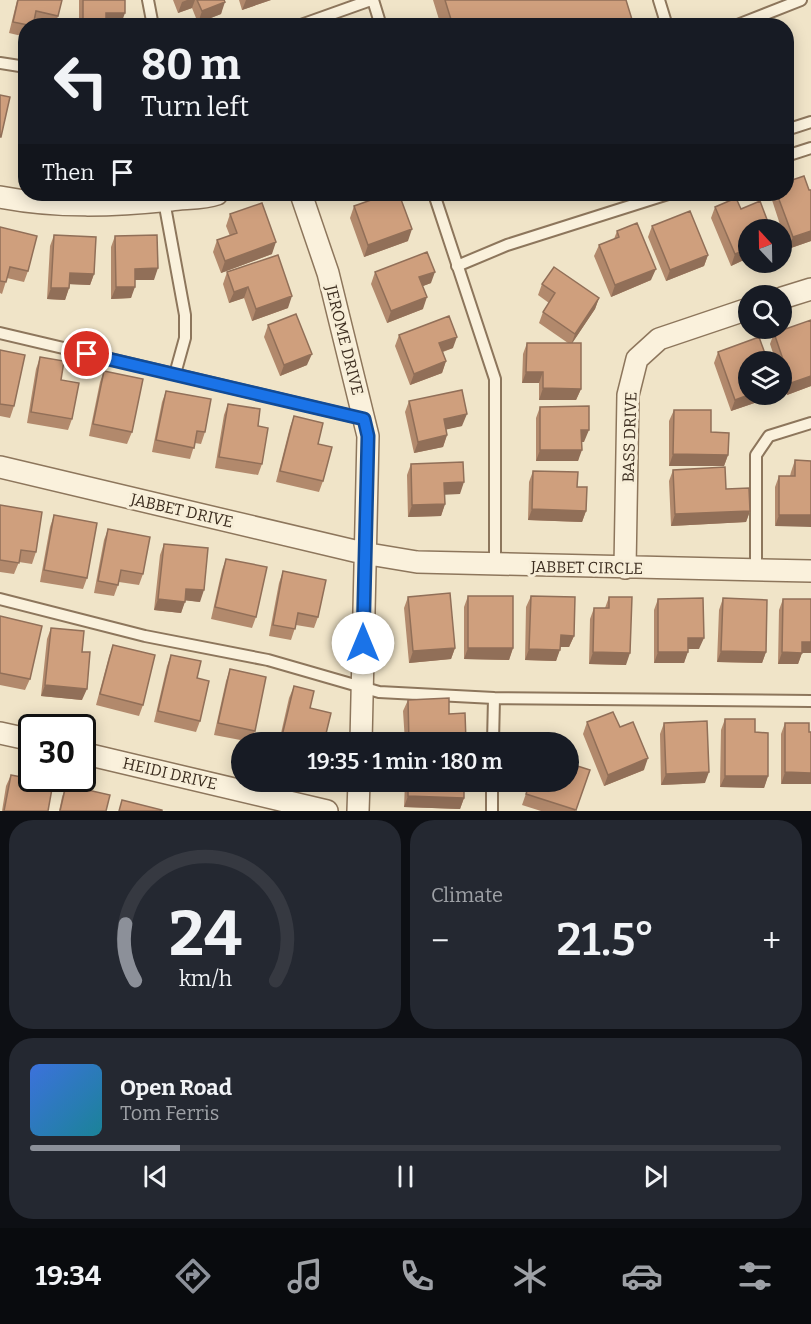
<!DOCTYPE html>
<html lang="en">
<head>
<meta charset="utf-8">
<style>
	:root { --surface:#171b24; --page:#242831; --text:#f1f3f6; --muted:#9ea1a6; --line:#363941; --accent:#8c9099 }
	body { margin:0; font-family:Bitter,serif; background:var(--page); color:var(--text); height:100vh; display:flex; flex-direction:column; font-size:22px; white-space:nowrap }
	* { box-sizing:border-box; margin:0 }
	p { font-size:20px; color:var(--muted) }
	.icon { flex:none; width:33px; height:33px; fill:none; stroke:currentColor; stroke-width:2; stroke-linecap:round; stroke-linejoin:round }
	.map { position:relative; height:811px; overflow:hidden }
	.details { display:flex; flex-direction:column; gap:9px; padding:9px; background:#0d0f14; flex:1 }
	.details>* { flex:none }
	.top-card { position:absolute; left:18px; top:18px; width:776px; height:183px; border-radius:24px; box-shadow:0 3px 15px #0003; background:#171b24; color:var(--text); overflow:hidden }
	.needle { width:39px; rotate:338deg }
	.fabs { position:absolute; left:738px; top:219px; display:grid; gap:12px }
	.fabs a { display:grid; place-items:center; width:54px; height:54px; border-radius:50%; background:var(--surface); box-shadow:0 3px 15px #0003; font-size:30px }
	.speed { position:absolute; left:18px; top:714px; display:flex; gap:12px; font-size:30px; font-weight:700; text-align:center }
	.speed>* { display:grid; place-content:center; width:78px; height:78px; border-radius:50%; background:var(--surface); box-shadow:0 3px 15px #0003; line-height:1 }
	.speed .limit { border:3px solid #111; border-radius:9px; background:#fff; color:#111 }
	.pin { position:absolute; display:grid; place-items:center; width:51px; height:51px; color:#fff; margin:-26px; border:3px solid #fff; border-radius:50%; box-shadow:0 2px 6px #0007 }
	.me { position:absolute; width:66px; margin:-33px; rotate:0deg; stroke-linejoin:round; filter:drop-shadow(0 0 4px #0008) }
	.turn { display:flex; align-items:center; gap:21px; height:126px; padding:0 24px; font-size:27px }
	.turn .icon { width:78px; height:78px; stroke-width:2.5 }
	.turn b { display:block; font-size:42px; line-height:51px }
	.then { display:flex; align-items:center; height:57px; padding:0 24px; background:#0003; gap:12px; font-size:22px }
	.big { font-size:45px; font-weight:600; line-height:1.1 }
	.details .tile { flex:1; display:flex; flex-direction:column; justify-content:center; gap:9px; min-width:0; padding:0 21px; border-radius:24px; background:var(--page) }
	.details .dial { align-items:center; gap:0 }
	.dial svg { height:156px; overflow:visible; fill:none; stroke:var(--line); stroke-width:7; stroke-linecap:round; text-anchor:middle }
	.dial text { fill:var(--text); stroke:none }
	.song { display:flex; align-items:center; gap:18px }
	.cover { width:72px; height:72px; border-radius:9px; background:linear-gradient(135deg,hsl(220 70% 55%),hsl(190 70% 35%)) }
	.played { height:6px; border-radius:3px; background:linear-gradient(90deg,var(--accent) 20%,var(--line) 20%) }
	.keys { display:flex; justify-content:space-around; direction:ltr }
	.heat { display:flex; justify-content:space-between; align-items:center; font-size:33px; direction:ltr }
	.details .tiles { flex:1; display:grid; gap:9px; grid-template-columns:1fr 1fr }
	.tile:last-child { grid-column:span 2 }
	.trip { position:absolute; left:231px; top:732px; width:348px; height:60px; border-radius:30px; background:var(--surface); box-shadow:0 3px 15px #0003; font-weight:600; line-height:60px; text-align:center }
	.tabs { display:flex; height:96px; justify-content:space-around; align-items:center; background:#090b0e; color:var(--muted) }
	.tabs .icon { width:42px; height:42px }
	.tabs .active { color:var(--accent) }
	.tabs b { font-size:27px; color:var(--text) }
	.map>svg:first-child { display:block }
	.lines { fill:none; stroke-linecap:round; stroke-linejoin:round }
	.service-casing { stroke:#8d765c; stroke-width:14 }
	.minor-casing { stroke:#8d765c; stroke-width:24 }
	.service { stroke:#faf1dc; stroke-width:10 }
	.minor { stroke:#faf1dc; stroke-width:21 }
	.wall { fill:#b2896c }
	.shaded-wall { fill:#916f58 }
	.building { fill:#cf9f7d; stroke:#916f58; stroke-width:1.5 }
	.route-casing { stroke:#114b97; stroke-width:15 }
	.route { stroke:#1a73e8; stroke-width:10 }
	.labels { text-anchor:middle; stroke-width:6; stroke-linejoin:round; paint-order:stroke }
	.street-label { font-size:16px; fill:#3d2e20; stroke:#f7eed8 }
</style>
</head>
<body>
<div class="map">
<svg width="811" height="811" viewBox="0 0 811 811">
	<rect width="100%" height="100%" fill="#f0e4c8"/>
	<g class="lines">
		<defs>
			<path id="service" d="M148,0L153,26
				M373,0L381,26
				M659,0L667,26
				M298,26L371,0
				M735,26L801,0
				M0,63L26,67
				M786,130L811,122
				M786,156L811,148
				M434,194L495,379V565
				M164,201L185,315V338L175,374
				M457,266L507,245L668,194
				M0,333L364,419
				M756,571V455L769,436L811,423
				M0,599L145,636L268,660L379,692L494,698L493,742
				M494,698L811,701
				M492,811V782"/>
			<path id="minor" d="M301,194L328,273L368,436L361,742
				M0,197C57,208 113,206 171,200C185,198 203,199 217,194
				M782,298L811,289
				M0,467L363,553L417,562L811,571
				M625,568L628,395L637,359L659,339L748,309
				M0,733L32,740
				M82,753L327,811
				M358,811L359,782"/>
		</defs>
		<use href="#service" class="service-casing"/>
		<use href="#minor" class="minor-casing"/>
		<use href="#service" class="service"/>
		<use href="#minor" class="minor"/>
	</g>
	<path class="wall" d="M17,0H62L58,16L55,26H48L33,22V26H26V37L9,33Z
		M79,0H125L121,24L79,26Z
		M173,0H224L221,14L198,23L192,8L178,13Z
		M239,0H271L242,10Z
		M433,0H626L634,26H441Z
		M26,122V151H23Z
		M809,190H811V241L788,249L771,197L772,194H786Z
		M354,206L408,241L364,257L350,218Z
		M715,207L748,230V258L731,266L711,218Z
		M230,214L272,254L221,273L213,252L217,240L230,236L226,226Z
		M652,226L708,255L704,266L666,281L648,237Z
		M0,227L28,271L24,282L7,278L2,294L0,293Z
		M617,231L651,280L611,297L594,256L599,245L614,239Z
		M54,235L94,274L90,285L70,284L69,288L65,300L47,299L50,246Z
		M115,236L154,280H135L131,298L111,299V247Z
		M227,272L288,308L252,321L244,298L229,303L223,284Z
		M375,272L431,283L423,286V309L387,323L371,284Z
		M542,284L599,298L595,309L572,343L581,389L576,400H539V383H522L523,354L527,343H568L539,323L543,312L549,303L538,295Z
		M268,325L307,365L280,376L264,337Z
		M774,333L811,386L787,395L782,379V362H776L770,344Z
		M399,335L453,348L443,352L446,361L442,373L410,385L395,346Z
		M0,350L14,406L10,418L0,416Z
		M718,352L772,397L731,411L714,363Z
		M40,357L61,380L72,419L68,430L27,423L36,369Z
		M104,371L132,432L127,444L89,436L100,382Z
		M166,391L205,432L201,444L195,443L190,459L152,452L162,402Z
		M409,401L462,426L446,429L447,435L443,447L414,453L405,412Z
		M228,404L258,426L262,464L258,475L215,468L224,415Z
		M540,407L584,442H582L578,461H536V418Z
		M674,410L711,432L728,455L724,466H669V421Z
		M294,416L318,444L323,481L319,492L276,482L290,427Z
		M795,460L811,461L775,526V487L779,476H790L791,472Z
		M411,464L460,494H445V504L441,516L408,517L407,475Z
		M673,470L726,489L750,511L746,522L671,526L669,481Z
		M533,471L577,487L586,511L582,522L528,520L529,482Z
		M0,505L36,552L32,564L19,562L14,574L0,572Z
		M54,515L87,578L83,589L40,582L50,527Z
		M108,529L143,574L139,585L119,582L114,596L94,593L104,540Z
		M164,544L200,602L185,600L181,613L154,610L160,555Z
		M226,559L256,617L252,628L211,619L222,570Z
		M283,571L318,617L314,628L296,625L291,640L269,636L279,583Z
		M468,596L513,648L509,660L464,659V607Z
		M531,596L574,636L569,647H560L556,661L525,660L526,607Z
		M408,597L455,648L451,659L409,663L404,608Z
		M609,597L626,665L589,664L590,619L594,608H605Z
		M723,598L766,652L762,663L717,662L719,610Z
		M658,599L699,649H688L684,663H654V610Z
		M783,599H811V653H802L798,664H778L779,610Z
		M0,616L30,679L25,690L0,685Z
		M51,628L82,652V700L41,696L47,639Z
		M113,645L143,705L139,716L96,705L109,656Z
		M171,655L197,678L200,721L196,732L154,722L167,666Z
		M230,669L255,731L251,742L214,735L226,681Z
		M294,686L310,708L324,742H279L289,698Z
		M408,700L449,714L466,741L465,742H405L403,711Z
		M725,719L755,732L768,776L764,788L720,787L721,730Z
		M587,722L620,727L644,770L604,786L583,734Z
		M664,723L705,783L661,785L660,734Z
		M785,723L809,732L781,784V734Z
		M590,770L575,811H541L522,805L530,782Z
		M11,775L48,811H2L6,786Z
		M405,782H464V798L460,809L404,807Z
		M66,785L106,811H59L62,797Z"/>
	<path class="shaded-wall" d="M187,0H195L192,8L178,13L182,2Z
		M246,0H271L242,10Z
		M225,2L221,14L198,23L202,11Z
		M106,13H125L121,24H102Z
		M412,229L408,241L364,257L368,245Z
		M811,231V241L788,249L793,237Z
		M276,242L272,254L221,273L225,261Z
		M748,249V258L731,266L735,254Z
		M708,255L704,266L666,281L670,270Z
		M158,268L154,280H131L135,269Z
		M656,269L651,280L611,297L615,285Z
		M435,272L431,283L415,289L419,277Z
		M70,273L94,274L90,285L66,284Z
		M116,287H135L131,298L111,299Z
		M248,287L244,298L229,303L234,292Z
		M51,288H69L65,300L47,299Z
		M292,296L288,308L252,321L256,309Z
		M427,297L423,309L387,323L391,311Z
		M599,298L595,309L571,345L575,334Z
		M457,337L453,348L435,354L439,343Z
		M312,354L307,365L280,376L284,365Z
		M446,361L442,373L410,385L414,374Z
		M526,372H543L539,383H522Z
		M811,376V386L787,395L791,383Z
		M543,388L581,389L576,400H539Z
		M751,394H773L772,397L731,411L735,400Z
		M467,414L462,426L440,431L444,419Z
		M581,430H589L584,442H577Z
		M447,435L443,447L414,453L418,442Z
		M540,450H582L578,461H536Z
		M673,454L728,455L724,466H669Z
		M464,482L460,494L440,495L444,483Z
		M445,504L441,516L408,517L412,505Z
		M532,509L586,511L582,522L528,520Z
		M750,511L746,522L671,526L675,514Z
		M779,515H811V527L775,526Z
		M186,589L204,590L200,602L182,600Z
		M158,599L185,602L181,613L154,610Z
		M561,635L574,636L569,647H557Z
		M688,638H704L699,649H684Z
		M802,642H811V653H802L798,664H778L782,652Z
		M455,648L451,659L409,663L413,651Z
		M468,648H513L509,660L464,659Z
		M529,649L560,650L556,661L525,660Z
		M721,651L766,652L762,663L717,662Z
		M593,652L630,653L626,665L589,664Z
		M658,652H688L684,663H654Z
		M45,685L87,689L82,700L41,696Z
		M648,758L644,770L604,786L608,775Z
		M709,772L705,783L661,785L666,774Z
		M785,772L811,773V784H781Z
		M725,776H768L764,788L720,787Z
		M408,796L464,798L460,809L404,807Z"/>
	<path class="building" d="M18,0H62L58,16L36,11L33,26L13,22Z
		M83,0H125V13H106V26H83Z
		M197,0H224L225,2L202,11Z
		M445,0H626L634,26H453Z
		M0,95L10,97L1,137H0Z
		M804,176L809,190H811V231L793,237L777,194H786V182Z
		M388,194H399L412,229L368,245L354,206Z
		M736,198L741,209L760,201L771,230H748V249L735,254L715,207Z
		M262,203L276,242L225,261L217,240L237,233L230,214Z
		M690,211L708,255L670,270L652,226Z
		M637,223L656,269L615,285L599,245L619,237L617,231Z
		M0,227L37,236L28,271L10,267L6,282L0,281Z
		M54,235L96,237L94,274L70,273L69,288H51Z
		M157,235L158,268L135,269V287H116L115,236Z
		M427,252L435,272L419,277L427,297L391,311L375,272Z
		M278,255L292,296L256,309L248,287L234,292L227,272Z
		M554,267L599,298L575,334L543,312L555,293L542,284Z
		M296,314L312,354L284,365L268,325Z
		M449,316L457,337L439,343L446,361L414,374L399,335Z
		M811,320V376L791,383L774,333Z
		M759,337L768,362H748V394H751L735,400L718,352Z
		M527,343H581V389L543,388V372H526Z
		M0,350L25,355L14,406L0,404Z
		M40,357L64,361L61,380L79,383L72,419L31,412Z
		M104,371L143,379L132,432L93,424Z
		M462,390L467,414L444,419L447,435L418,442L409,401Z
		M166,391L211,399L205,432L197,431L194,448L156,440Z
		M228,404L260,409L258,426L268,428L262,464L219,457Z
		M589,406V430H581L582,450H540V407Z
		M674,410H711V432L729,433L728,455L673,454Z
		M294,416L323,423L318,444L332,447L323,481L280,471Z
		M795,460L811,461V515H779V476H795Z
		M463,462L464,482L444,483L445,504L412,505L411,464Z
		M725,467L726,489L749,488L750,511L675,514L673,470Z
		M533,471L578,472L577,487H587L586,511L532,509Z
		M0,505L42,512L36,552L21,550L19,563L0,560Z
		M54,515L97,523L87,578L44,570Z
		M108,529L150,537L143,574L121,570L118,585L98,581Z
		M164,544L208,548L204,590L186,589L185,602L158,599Z
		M226,559L267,567L256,617L215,607Z
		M283,571L326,580L318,617L298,613L295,629L273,625Z
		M450,593L455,648L413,651L408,597Z
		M468,596H513V648H468Z
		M531,596L575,597L574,636L561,635L560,650L529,649Z
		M609,597H632L630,653L593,652L594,608H609Z
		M703,598L704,638H688V652H658V599Z
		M723,598L767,600L766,652L721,651Z
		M783,599H811V642H802V653L782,652Z
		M0,616L42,626L30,679L0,673Z
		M51,628L84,631L82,652H90L87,689L45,685Z
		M113,645L155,655L143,705L100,694Z
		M171,655L201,661L197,678L209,681L200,721L158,711Z
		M230,669L266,677L255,731L218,723Z
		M294,686L314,691L310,708L331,713L324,742H293L281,740Z
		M449,698V714L465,713L466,741L409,742L408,700Z
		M613,712L620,727L633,722L648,758L608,775L587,722Z
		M725,719H755V732L768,733V776H725Z
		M707,721L709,772L666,774L664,723Z
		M785,723H809V732H811V773L785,772Z
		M568,763L590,770L576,810L526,794L530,782H568Z
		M11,775L53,783L48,811H4Z
		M408,782H464V798L408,796Z
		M66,785L110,795L106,811H60Z
		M122,800L162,810V811H119Z"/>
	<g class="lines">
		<defs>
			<path id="route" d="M87,354L364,419L368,436L363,643"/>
		</defs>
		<use href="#route" class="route-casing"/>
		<use href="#route" class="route"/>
	</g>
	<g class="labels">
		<g class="street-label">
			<text transform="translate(345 340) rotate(76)" y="6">JEROME DRIVE</text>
			<text transform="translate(629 437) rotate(-88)" y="6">BASS DRIVE</text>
			<text transform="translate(182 510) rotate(13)" y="6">JABBET DRIVE</text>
			<text transform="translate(587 567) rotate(1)" y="6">JABBET CIRCLE</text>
			<text transform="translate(170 773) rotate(13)" y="6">HEIDI DRIVE</text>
		</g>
	</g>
</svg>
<div class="fabs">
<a><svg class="needle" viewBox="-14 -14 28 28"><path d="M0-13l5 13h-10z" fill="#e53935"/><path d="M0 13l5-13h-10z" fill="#9ea1a6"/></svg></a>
<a><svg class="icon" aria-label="search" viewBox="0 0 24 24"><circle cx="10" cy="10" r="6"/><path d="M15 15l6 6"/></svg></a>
<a><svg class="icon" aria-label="layers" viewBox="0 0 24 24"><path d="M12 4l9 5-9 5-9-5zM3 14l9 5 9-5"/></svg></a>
</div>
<div class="speed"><div class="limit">30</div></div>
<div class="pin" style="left:87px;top:354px;background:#d93025"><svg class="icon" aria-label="arrive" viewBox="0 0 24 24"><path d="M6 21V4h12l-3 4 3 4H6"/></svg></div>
<svg class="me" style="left:363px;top:643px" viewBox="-20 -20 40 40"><circle r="19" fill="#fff"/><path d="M0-13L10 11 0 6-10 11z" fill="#1a73e8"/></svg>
<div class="trip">19:35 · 1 min · 180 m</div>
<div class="top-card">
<div class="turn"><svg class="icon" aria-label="left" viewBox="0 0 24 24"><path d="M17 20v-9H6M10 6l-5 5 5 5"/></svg><div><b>80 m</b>Turn left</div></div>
<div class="then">Then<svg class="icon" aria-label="arrive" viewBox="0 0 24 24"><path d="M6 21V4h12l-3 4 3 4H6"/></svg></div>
</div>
</div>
<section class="details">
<div class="tiles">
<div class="tile dial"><svg viewBox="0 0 100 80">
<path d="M14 69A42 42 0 1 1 86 69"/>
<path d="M14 69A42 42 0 0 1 9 40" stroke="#8c9099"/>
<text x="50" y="56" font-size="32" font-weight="700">24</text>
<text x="50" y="72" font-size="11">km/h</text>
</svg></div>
<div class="tile"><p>Climate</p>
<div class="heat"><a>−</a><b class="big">21.5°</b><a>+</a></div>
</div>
<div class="tile">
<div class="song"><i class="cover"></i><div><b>Open Road</b><p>Tom Ferris</p></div></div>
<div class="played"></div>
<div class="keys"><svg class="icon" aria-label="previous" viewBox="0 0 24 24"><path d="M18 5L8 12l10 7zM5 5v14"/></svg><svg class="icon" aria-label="pause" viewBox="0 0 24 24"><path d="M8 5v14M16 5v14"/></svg><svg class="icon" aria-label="next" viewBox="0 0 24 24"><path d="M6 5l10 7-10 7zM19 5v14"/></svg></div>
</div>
</div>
</section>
<nav class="tabs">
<b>19:34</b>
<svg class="icon active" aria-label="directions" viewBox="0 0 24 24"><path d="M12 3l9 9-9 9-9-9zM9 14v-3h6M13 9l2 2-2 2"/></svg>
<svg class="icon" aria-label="music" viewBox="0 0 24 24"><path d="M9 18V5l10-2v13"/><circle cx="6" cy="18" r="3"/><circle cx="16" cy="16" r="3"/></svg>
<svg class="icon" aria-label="phone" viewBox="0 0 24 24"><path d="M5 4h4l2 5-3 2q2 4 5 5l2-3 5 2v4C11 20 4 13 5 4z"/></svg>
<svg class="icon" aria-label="climate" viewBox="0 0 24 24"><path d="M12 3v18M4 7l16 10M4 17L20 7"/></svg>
<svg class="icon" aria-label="car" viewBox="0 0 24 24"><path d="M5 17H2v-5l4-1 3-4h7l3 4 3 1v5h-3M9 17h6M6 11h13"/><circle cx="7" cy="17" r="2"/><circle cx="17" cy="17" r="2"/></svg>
<svg class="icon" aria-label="filters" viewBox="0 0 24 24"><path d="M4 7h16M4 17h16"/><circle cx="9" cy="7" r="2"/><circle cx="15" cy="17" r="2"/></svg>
</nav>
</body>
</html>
